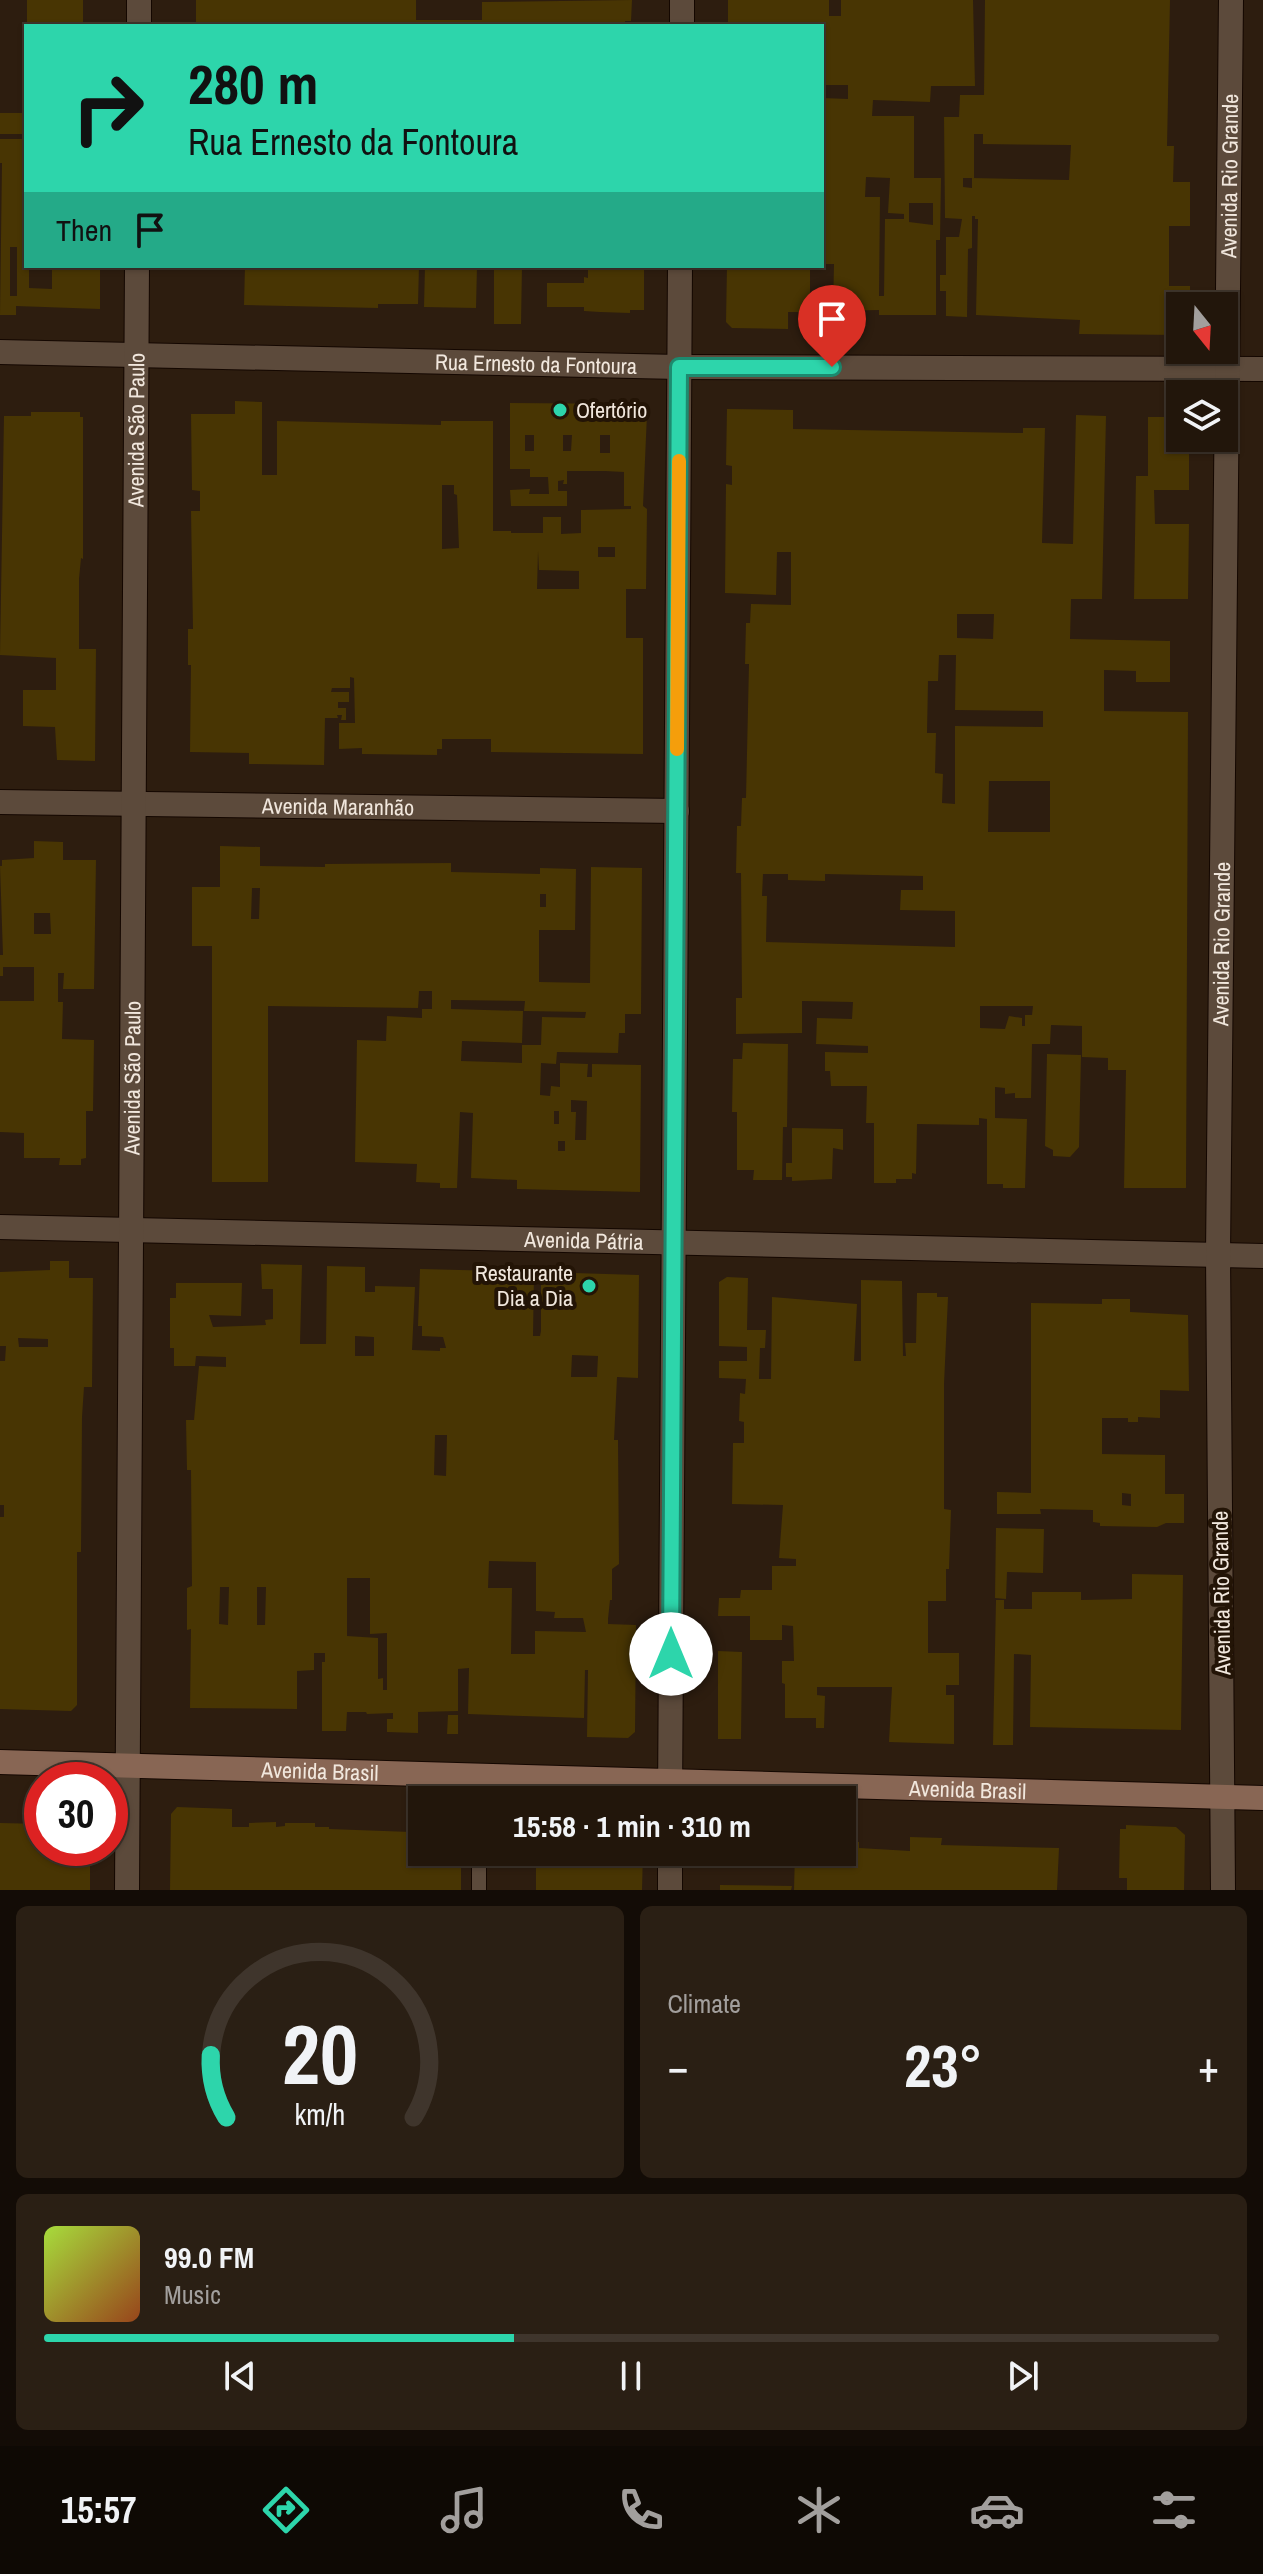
<!DOCTYPE html>
<html lang="en">
<head>
<meta charset="utf-8">
<style>
	:root { --surface:#22160b; --page:#2a1f14; --text:#f1f3f6; --muted:#a29f9d; --line:#3f352c; --accent:#2dd5ab }
	body { margin:0; font-family:"Archivo Narrow",sans-serif; background:var(--page); color:var(--text); height:100vh; display:flex; flex-direction:column; font-size:30px; white-space:nowrap }
	* { box-sizing:border-box; margin:0 }
	p { font-size:26px; color:var(--muted) }
	.icon { flex:none; width:44px; height:44px; fill:none; stroke:currentColor; stroke-width:2; stroke-linecap:round; stroke-linejoin:round }
	.map { position:relative; height:1890px; overflow:hidden }
	.details { display:flex; flex-direction:column; gap:16px; padding:16px; background:#130c06; flex:1 }
	.details>* { flex:none }
	.hud { position:absolute; left:24px; top:24px; width:800px; height:244px; border-radius:0px; box-shadow:0 2px 6px #0004,0 0 0 2px var(--line); background:#2dd5ab; color:#111; overflow:hidden }
	.needle { width:52px; rotate:162deg }
	.tools { position:absolute; left:1166px; top:292px; display:grid; gap:16px }
	.tools a { display:grid; place-items:center; width:72px; height:72px; border-radius:0px; background:var(--surface); box-shadow:0 2px 6px #0004,0 0 0 2px var(--line); font-size:40px }
	.speed { position:absolute; left:24px; top:1762px; display:flex; gap:16px; font-size:40px; font-weight:700; text-align:center }
	.speed>* { display:grid; place-content:center; width:104px; height:104px; border-radius:50%; background:var(--surface); box-shadow:0 2px 6px #0004,0 0 0 2px var(--line); line-height:1 }
	.speed .limit { border:12px solid #d22; background:#fff; color:#111 }
	.pin { position:absolute; display:grid; place-items:center; width:68px; height:68px; color:#fff; margin:-82px -34px; border-radius:50% 50% 50% 0; rotate:-45deg; box-shadow:0 0 8px #0007 }
	.pin .icon { rotate:45deg }
	.me { position:absolute; width:88px; margin:-44px; rotate:0deg; stroke-linejoin:round; filter:drop-shadow(0 0 6px #0008) }
	.turn { display:flex; align-items:center; gap:28px; height:168px; padding:0 32px; font-size:36px }
	.turn .icon { width:104px; height:104px; stroke-width:2.5 }
	.turn b { display:block; font-size:56px; line-height:68px }
	.then { display:flex; align-items:center; height:76px; padding:0 32px; background:#0003; gap:16px; font-size:30px }
	.big { font-size:60px; font-weight:700; line-height:1.1 }
	.details .card { flex:1; display:flex; flex-direction:column; justify-content:center; gap:12px; min-width:0; padding:0 28px; border-radius:12px; background:var(--page) }
	.details .dial { align-items:center; gap:0 }
	.dial svg { height:208px; overflow:visible; fill:none; stroke:var(--line); stroke-width:7; stroke-linecap:round; text-anchor:middle }
	.dial text { fill:var(--text); stroke:none }
	.song { display:flex; align-items:center; gap:24px }
	.cover { width:96px; height:96px; border-radius:12px; background:linear-gradient(135deg,hsl(80 70% 55%),hsl(20 70% 35%)) }
	.played { height:8px; border-radius:4px; background:linear-gradient(90deg,var(--accent) 40%,var(--line) 40%) }
	.keys { display:flex; justify-content:space-around; direction:ltr }
	.heat { display:flex; justify-content:space-between; align-items:center; font-size:44px; direction:ltr }
	.details .tiles { flex:1; display:grid; gap:16px; grid-template-columns:1fr 1fr }
	.card:last-child { grid-column:span 2 }
	.trip { position:absolute; left:408px; top:1786px; width:448px; height:80px; border-radius:0px; background:var(--surface); box-shadow:0 2px 6px #0004,0 0 0 2px var(--line); font-weight:700; line-height:80px; text-align:center }
	.dock { display:flex; height:128px; justify-content:space-around; align-items:center; background:#0e0904; color:var(--muted) }
	.dock .icon { width:56px; height:56px }
	.dock .selected { color:var(--accent) }
	.dock b { font-size:36px; color:var(--text) }
	.map>svg:first-child { display:block }
	.building { fill:#483503; fill-rule:evenodd }
	.lines { fill:none; stroke-linecap:round; stroke-linejoin:round }
	.lane-casing { stroke:#140700; stroke-width:16 }
	.street-casing { stroke:#140700; stroke-width:26 }
	.secondary-casing { stroke:#140700; stroke-width:26 }
	.lane { stroke:#5c4a3b; stroke-width:14 }
	.street { stroke:#5c4a3b; stroke-width:24 }
	.secondary { stroke:#886654; stroke-width:24 }
	.route-casing { stroke:#1d8a6f; stroke-width:20 }
	.route { stroke:#2dd5ab; stroke-width:14 }
	.slow { stroke:#f59e0b; stroke-width:14 }
	.poi-dot { fill:#2dd5ab; stroke:#231406; stroke-width:3 }
	.labels { text-anchor:middle; stroke-width:8; stroke-linejoin:round; paint-order:stroke }
	.street-label { font-size:22px; fill:#f1e7dd; stroke:#231406 }
	.poi-label { font-size:22px; fill:#f1e7dd; stroke:#231406; text-anchor:start }
</style>
</head>
<body>
<div class="map">
<svg width="1263" height="1890" viewBox="0 0 1263 1890">
	<rect width="100%" height="100%" fill="#2d1d0f"/>
	<path class="building" d="M27,0H83V26H27Z
		M196,0H416V20H482V2L632,0L631,21H625V26H196Z
		M728,0H829V16H841V0H973L975,86H931L930,102L873,100L872,116H914V178H941L940,240H936V315H879V310L833,311L834,264H822V98L848,99V85H822L825,52H822V26H728ZM866,177L890,178L888,213L904,214V219H885L884,296H879L880,197H865ZM909,203H933V225L909,222Z
		M985,0H1170L1167,146H1174L1173,182H1190V226H1169V286H1190V306H1180V335L1079,334L1080,320L976,315L978,219H975V216H972V248L968,249L967,317L946,316V291H940V275H946V237H959L962,219L945,218L944,117H959L960,95H984ZM974,134H983V144L1071,145L1069,180L972,178V188L963,187V178H974Z
		M0,113H26V134H0Z
		M0,139H26V266H29V288L52,289V266H100V309L16,306V315H0L2,163H0ZM10,247H17V296H10Z
		M245,266H419L418,304H378V308L244,305Z
		M425,266H477L476,308L424,307Z
		M494,266H522L521,324H494Z
		M588,266H644V310H630V313L600,312L584,311V307H547V283H584V277L588,278Z
		M727,266H810V312H788V329L732,328L726,322Z
		M235,401L262,402V475H277V421L441,425V421H493V531H511V533H543V517H561V534L581,533V510L631,509V506H624V472L605,471H567V484H563L564,480L558,481V491H567V506H511L510,490L530,489L529,494H549L548,477H530V469H510V403L640,404L647,414L643,506L647,509L646,589H626V638H643V754L491,752V739H442V749H437V755L362,754V748L339,749V723H355L354,678L350,677V688H332L331,692H349V702H338V708H346V720H341L342,715H337L338,718H325L324,765L249,764V753L190,752L191,665H188V629H193L191,511H200V491L192,490L191,414H235ZM525,435H534V451H525ZM563,435H572L571,451H563ZM600,435H610V453H600ZM442,485H454V494L457,495L459,548L442,549ZM598,547H615V557H598ZM538,551L539,570L579,571V589H537Z
		M727,409L793,410V429L1023,433V428H1045L1042,543L1073,544L1076,415L1106,416L1102,599H1071L1070,639L1170,641V682H1136V671L1104,670V711L1188,712L1186,1188H1124L1126,1070H1108V1058L1082,1057V1026L1051,1025L1050,1044H1032L1031,1098H1015V1093L1005,1094V1088L995,1087V1118L1027,1119L1025,1188H1003V1184H987V1119L979,1118V1125L917,1124L916,1174L912,1173V1179H896V1183H874V1123H866L867,1086H831L830,1071H825V1052L868,1053V1046L816,1044L817,1018L852,1019L853,1002L802,1001V1033L736,1034V998H742L741,873H736L737,826H741L742,798H746L749,664H745L746,623H750L751,604L791,605V552H777L776,595L725,593L726,484L732,485V466L726,465ZM957,614H994L993,639L957,638ZM939,655H956L955,710L1043,711V727L955,726V804L942,803L943,774L935,773L936,733H927L928,681H938ZM989,781H1050V832H988ZM763,874H788V880L825,881V874L923,876V890H901L900,910L955,911V947L766,942L767,896H762ZM980,1006H1033L1032,1015H1025V1026H1022V1018L1009,1016L1005,1029L980,1028Z
		M31,412H80V417H83V559L81,558L79,579V649H96L95,761L57,760L55,727L23,726V690H56V658L0,655L4,416H31Z
		M1148,417H1180V438H1189V490H1154L1155,524H1189L1188,599H1134L1136,476H1148Z
		M34,841L63,842V860H96L94,989H63L64,973H58V1002H63L62,1039L94,1040L93,1111H86V1158L81,1159V1165H59L60,1158H24V1133L0,1132V1001H34V967H3V976H0V955H3L0,866H2V860L34,858ZM34,913H50L51,934H34Z
		M220,846L260,847V866L325,867V864L451,863V872L540,874V868L576,869L575,930H539V982L590,983L591,867L642,868L641,1014H625V1033H619L618,1053L557,1052L556,1064L541,1063L540,1095L550,1096L551,1086L560,1087V1063L588,1064L587,1077H592V1064L641,1065L640,1192L517,1189V1180L471,1178L473,1113L460,1112L457,1188H440V1183L416,1182L417,1164L355,1162L357,1040L386,1041L387,1016L422,1018V1009H432V991H419L418,1008L268,1006V1182H212V946H192V887H220ZM252,888H260L259,919H251ZM540,894H546V907H540ZM451,1000L525,1001L524,1011L586,1012L585,1018L542,1017L541,1045H522V1063L461,1061L462,1041L522,1043L523,1011L451,1009ZM571,1100L587,1101L586,1140H575L576,1112H571ZM554,1111H559V1124H554ZM558,1141H565V1151H558Z
		M743,1043L788,1044L787,1127H783L782,1180H753L754,1170H737V1112H732L733,1059H742Z
		M1047,1054L1081,1055L1079,1147L1070,1157L1053,1156V1150L1045,1146Z
		M792,1128L843,1129V1150L833,1148L832,1179L792,1181V1177H786V1163H792Z
		M50,1261H69V1278H93L92,1387H84L82,1417L81,1552H77V1705L71,1711L0,1709V1517H4V1505H0V1361H5L6,1346H0V1272L50,1270ZM18,1338L48,1339V1347H19Z
		M261,1264L302,1265L300,1344H326L327,1266L365,1267V1292H375V1286L415,1287L412,1350L440,1351V1348H446L443,1337L422,1336V1326H418L420,1269L534,1272L533,1336H540L541,1331V1272L639,1275L638,1378L617,1377L614,1440H618L619,1564L612,1569V1600H610L608,1619V1624L636,1625L635,1732L628,1738L587,1737L588,1670H585L584,1718L468,1714L469,1668L458,1669V1711L418,1712V1733L387,1732V1719H393V1713L367,1714L366,1712H347L346,1731H322V1662H325V1653H314V1670L297,1671V1709L190,1708L191,1629L187,1630V1588L192,1586L191,1470H187L186,1420H194L199,1366L226,1367V1357L196,1356L195,1366H174V1348H170V1298H176V1283H242L241,1316L209,1315L213,1327L266,1325L265,1320L273,1319V1289H262ZM355,1336L374,1337V1356H355ZM572,1355L598,1356L597,1377H571ZM435,1435H447L446,1476L434,1475ZM489,1561L536,1562V1611L555,1612L554,1618H583L586,1632L535,1631V1654H511L512,1588H488ZM347,1578H370V1634L387,1633V1690H383V1678L378,1679V1638L347,1636ZM220,1587H229L228,1625L219,1624ZM257,1587H266L265,1625H257Z
		M727,1277L748,1278L747,1330H766L765,1348H760L759,1379H771L772,1297L857,1304L854,1361H861V1280L902,1281L903,1356H906L905,1343H916L917,1293H937V1297H948L944,1384V1509L951,1510L949,1569H946V1601H928V1653H959V1685H946V1695H954V1744L889,1742L892,1687H817V1695L825,1696L824,1728H816V1718H785V1684L782,1683V1661H794L793,1626L782,1625V1640H750V1616H718L719,1598H740L741,1590H772V1566H796V1559L779,1558L783,1505L732,1504L733,1443H744V1422L739,1421L740,1393L745,1394L746,1379L719,1378V1361H747V1347L719,1346V1282Z
		M1102,1299H1130V1312L1188,1315L1189,1391L1160,1390V1418L1138,1417V1422H1128V1418H1102V1454L1165,1455V1494H1184V1523H1166L1157,1527L1100,1526V1523L1093,1522V1510L1040,1509L1041,1514H997V1492L1031,1493V1303L1102,1304ZM1122,1493L1131,1494V1506L1122,1505Z
		M996,1528L1044,1529L1043,1573L1007,1572L1006,1599L995,1598Z
		M1132,1574L1183,1575L1181,1730L1030,1727L1031,1655L1014,1654L1013,1745H993L996,1600H1004V1609H1032V1592H1081V1600L1132,1599Z
		M718,1651L742,1652L741,1739H718Z
		M448,1715H458V1734H447Z
		M177,1807L232,1809V1827H249V1823L276,1822V1827L285,1826V1823H315V1827H329V1829L411,1832L410,1817H422V1852H461V1890H170L171,1814Z
		M0,1823L42,1824V1848H90V1890H0Z
		M1126,1825L1176,1827L1185,1835L1184,1890H1127V1878H1119L1120,1829H1126Z
		M910,1837L942,1838L941,1845L1059,1848L1057,1890H794L795,1852H842V1842H859V1848L910,1851Z
		M536,1852H643L642,1890H536Z
		M720,1885L792,1886L791,1890H720Z"/>
	<g class="lines">
		<defs>
			<path id="lane" d="M480,1800L481,1776
				M479,1890V1852"/>
			<g id="street">
				<path d="M139,26V0"/>
				<path d="M682,26V0"/>
				<path id="s1" d="M0,352L679,367L1263,369"/>
				<path id="s2" d="M0,802L677,811"/>
				<path id="s3" d="M0,1227L1263,1256"/>
				<path d="M670,1800L680,266"/>
				<path id="s4" d="M127,1890L137,266"/>
				<path d="M670,1890V1852"/>
				<path id="s5" d="M1223,1890L1218,1254L1231,0"/>
			</g>
			<g id="secondary">
				<path id="s6" d="M0,1762L1263,1798"/>
			</g>
		</defs>
		<use href="#lane" class="lane-casing"/>
		<use href="#street" class="street-casing"/>
		<use href="#secondary" class="secondary-casing"/>
		<use href="#lane" class="lane"/>
		<use href="#street" class="street"/>
		<use href="#secondary" class="secondary"/>
	</g>
	<g class="lines">
		<defs>
			<path id="route" d="M671,1654L679,367H832"/>
		</defs>
		<use href="#route" class="route-casing"/>
		<use href="#route" class="route"/>
		<path class="slow" d="M677,749L679,461"/>
	</g>
	<g class="poi-dot">
		<circle cx="560" cy="410" r="8"/>
		<circle cx="589" cy="1286" r="8"/>
	</g>
	<g class="labels">
		<g class="street-label">
			<text dy="8" stroke="none"><textPath href="#s5" startOffset="1714">Avenida Rio Grande</textPath></text>
			<text dy="8" stroke="none"><textPath href="#s1" startOffset="536">Rua Ernesto da Fontoura</textPath></text>
			<text dy="8" stroke="none"><textPath href="#s4" startOffset="1460">Avenida São Paulo</textPath></text>
			<text dy="8" stroke="none"><textPath href="#s2" startOffset="338">Avenida Maranhão</textPath></text>
			<text dy="8" stroke="none"><textPath href="#s5" startOffset="946">Avenida Rio Grande</textPath></text>
			<text dy="8" stroke="none"><textPath href="#s4" startOffset="812">Avenida São Paulo</textPath></text>
			<text dy="8" stroke="none"><textPath href="#s3" startOffset="584">Avenida Pátria</textPath></text>
			<text transform="translate(1221 1593) rotate(-91)" y="8">Avenida Rio Grande</text>
			<text dy="8" stroke="none"><textPath href="#s6" startOffset="320">Avenida Brasil</textPath></text>
			<text dy="8" stroke="none"><textPath href="#s6" startOffset="968">Avenida Brasil</textPath></text>
		</g>
		<g class="poi-label">
			<text x="576" y="418">Ofertório</text>
			<text x="573" y="1281" text-anchor="end">Restaurante<tspan x="573" dy="25">Dia a Dia</tspan></text>
		</g>
	</g>
</svg>
<div class="tools">
<a><svg class="needle" viewBox="-14 -14 28 28"><path d="M0-13l5 13h-10z" fill="#e53935"/><path d="M0 13l5-13h-10z" fill="#a29f9d"/></svg></a>
<a><svg class="icon" aria-label="layers" viewBox="0 0 24 24"><path d="M12 4l9 5-9 5-9-5zM3 14l9 5 9-5"/></svg></a>
</div>
<div class="speed"><div class="limit">30</div></div>
<div class="pin" style="left:832px;top:367px;background:#d93025"><svg class="icon" aria-label="arrive" viewBox="0 0 24 24"><path d="M6 21V4h12l-3 4 3 4H6"/></svg></div>
<svg class="me" style="left:671px;top:1654px" viewBox="-20 -20 40 40"><circle r="19" fill="#fff"/><path d="M0-13L10 11 0 6-10 11z" fill="#2dd5ab"/></svg>
<div class="trip">15:58 · 1 min · 310 m</div>
<div class="hud">
<div class="turn"><svg class="icon" aria-label="right" viewBox="0 0 24 24"><path d="M7 20v-9h11M14 6l5 5-5 5"/></svg><div><b>280 m</b>Rua Ernesto da Fontoura</div></div>
<div class="then">Then<svg class="icon" aria-label="arrive" viewBox="0 0 24 24"><path d="M6 21V4h12l-3 4 3 4H6"/></svg></div>
</div>
</div>
<section class="details">
<div class="tiles">
<div class="card dial"><svg viewBox="0 0 100 80">
<path d="M14 69A42 42 0 1 1 86 69"/>
<path d="M14 69A42 42 0 0 1 8 45" stroke="#2dd5ab"/>
<text x="50" y="56" font-size="32" font-weight="700">20</text>
<text x="50" y="72" font-size="11">km/h</text>
</svg></div>
<div class="card"><p>Climate</p>
<div class="heat"><a>−</a><b class="big">23°</b><a>+</a></div>
</div>
<div class="card">
<div class="song"><i class="cover"></i><div><b>99.0 FM</b><p>Music</p></div></div>
<div class="played"></div>
<div class="keys"><svg class="icon" aria-label="previous" viewBox="0 0 24 24"><path d="M18 5L8 12l10 7zM5 5v14"/></svg><svg class="icon" aria-label="pause" viewBox="0 0 24 24"><path d="M8 5v14M16 5v14"/></svg><svg class="icon" aria-label="next" viewBox="0 0 24 24"><path d="M6 5l10 7-10 7zM19 5v14"/></svg></div>
</div>
</div>
</section>
<nav class="dock">
<b>15:57</b>
<svg class="icon selected" aria-label="directions" viewBox="0 0 24 24"><path d="M12 3l9 9-9 9-9-9zM9 14v-3h6M13 9l2 2-2 2"/></svg>
<svg class="icon" aria-label="music" viewBox="0 0 24 24"><path d="M9 18V5l10-2v13"/><circle cx="6" cy="18" r="3"/><circle cx="16" cy="16" r="3"/></svg>
<svg class="icon" aria-label="phone" viewBox="0 0 24 24"><path d="M5 4h4l2 5-3 2q2 4 5 5l2-3 5 2v4C11 20 4 13 5 4z"/></svg>
<svg class="icon" aria-label="climate" viewBox="0 0 24 24"><path d="M12 3v18M4 7l16 10M4 17L20 7"/></svg>
<svg class="icon" aria-label="car" viewBox="0 0 24 24"><path d="M5 17H2v-5l4-1 3-4h7l3 4 3 1v5h-3M9 17h6M6 11h13"/><circle cx="7" cy="17" r="2"/><circle cx="17" cy="17" r="2"/></svg>
<svg class="icon" aria-label="filters" viewBox="0 0 24 24"><path d="M4 7h16M4 17h16"/><circle cx="9" cy="7" r="2"/><circle cx="15" cy="17" r="2"/></svg>
</nav>
</body>
</html>
